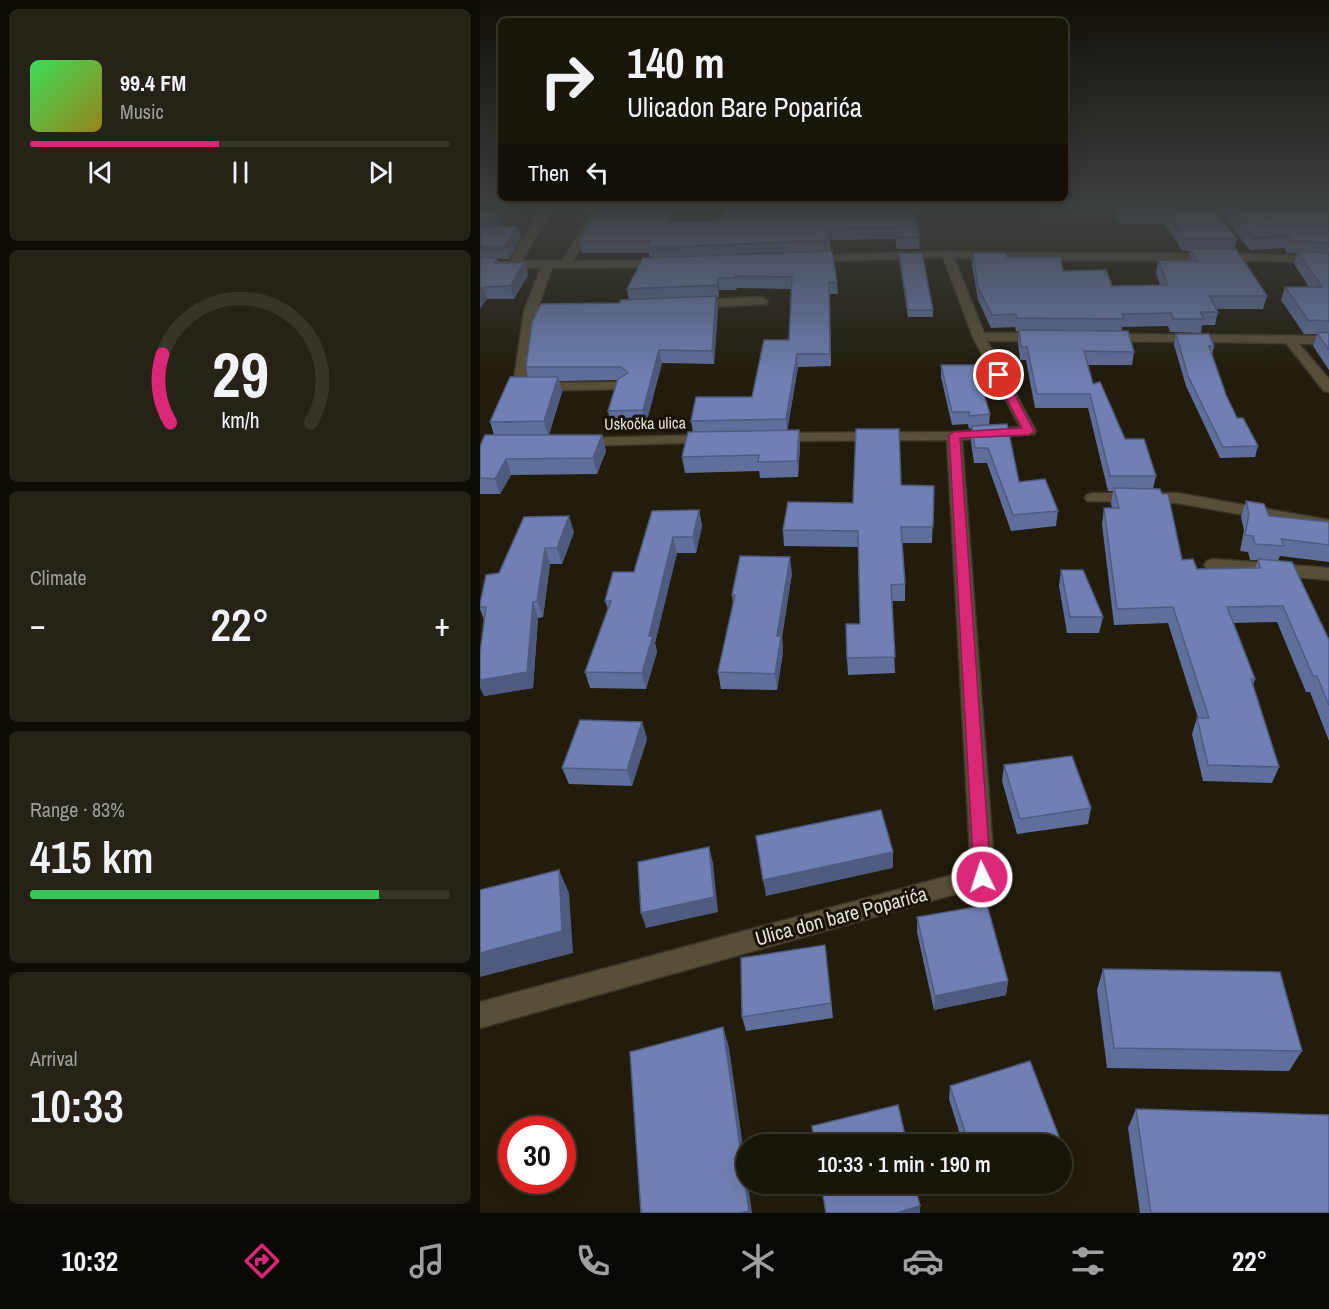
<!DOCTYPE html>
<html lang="en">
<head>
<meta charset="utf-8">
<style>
	:root { --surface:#191509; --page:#262217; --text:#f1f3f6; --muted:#9f9f9c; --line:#37342a; --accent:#db2777 }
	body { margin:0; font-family:"Archivo Narrow",sans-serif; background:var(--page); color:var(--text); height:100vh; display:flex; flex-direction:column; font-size:22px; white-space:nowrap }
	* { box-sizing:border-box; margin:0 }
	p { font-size:20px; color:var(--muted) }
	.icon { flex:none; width:33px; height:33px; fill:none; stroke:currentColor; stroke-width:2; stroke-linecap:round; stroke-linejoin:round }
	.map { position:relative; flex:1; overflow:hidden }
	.details { display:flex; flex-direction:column; gap:9px; padding:9px; background:#0e0c05; width:480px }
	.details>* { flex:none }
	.top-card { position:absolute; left:18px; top:18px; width:570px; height:183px; border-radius:9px; box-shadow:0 6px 24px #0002,0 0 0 2px var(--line); background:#191509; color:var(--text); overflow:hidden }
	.speed { position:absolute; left:18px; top:1116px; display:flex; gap:12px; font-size:30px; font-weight:700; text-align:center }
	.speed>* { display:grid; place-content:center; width:78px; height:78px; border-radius:50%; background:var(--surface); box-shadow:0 6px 24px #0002,0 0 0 2px var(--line); line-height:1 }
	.speed .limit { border:9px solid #d22; background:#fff; color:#111 }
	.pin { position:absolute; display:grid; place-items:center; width:51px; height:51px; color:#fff; margin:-26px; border:3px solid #fff; border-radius:50%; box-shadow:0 2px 6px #0007 }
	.me { position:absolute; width:66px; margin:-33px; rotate:356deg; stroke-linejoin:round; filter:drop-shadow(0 0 4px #0008) }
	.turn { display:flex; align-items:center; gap:21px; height:126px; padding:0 30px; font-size:27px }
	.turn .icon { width:78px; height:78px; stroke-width:2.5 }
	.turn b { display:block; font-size:42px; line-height:51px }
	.then { display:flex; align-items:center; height:57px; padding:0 30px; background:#0003; gap:12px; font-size:22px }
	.big { font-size:45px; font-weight:600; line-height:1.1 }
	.details .card { flex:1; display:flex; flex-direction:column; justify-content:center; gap:9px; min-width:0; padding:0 21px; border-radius:9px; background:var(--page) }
	.details .dial { align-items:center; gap:0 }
	.dial svg { height:156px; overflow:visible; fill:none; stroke:var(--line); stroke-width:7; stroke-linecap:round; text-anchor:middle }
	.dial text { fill:var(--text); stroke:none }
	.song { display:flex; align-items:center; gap:18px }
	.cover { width:72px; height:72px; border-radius:9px; background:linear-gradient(135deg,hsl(130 70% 55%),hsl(50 70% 35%)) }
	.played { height:6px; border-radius:3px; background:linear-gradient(90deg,var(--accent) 45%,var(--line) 45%) }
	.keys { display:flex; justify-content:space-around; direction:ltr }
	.heat { display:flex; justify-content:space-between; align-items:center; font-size:33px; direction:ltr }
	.charge { height:9px; border-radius:4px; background:linear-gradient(90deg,#34c759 83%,var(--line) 0) }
	.trip { position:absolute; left:256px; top:1134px; width:336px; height:60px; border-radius:30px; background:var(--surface); box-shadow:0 6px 24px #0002,0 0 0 2px var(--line); font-weight:600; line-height:60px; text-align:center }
	.tabs { display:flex; height:96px; justify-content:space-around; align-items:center; background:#0a0804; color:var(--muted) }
	.tabs .icon { width:42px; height:42px }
	.tabs .active { color:var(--accent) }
	.tabs b { font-size:27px; color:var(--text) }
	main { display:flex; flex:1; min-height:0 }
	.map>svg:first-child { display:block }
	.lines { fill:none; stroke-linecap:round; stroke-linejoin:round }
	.street-casing { stroke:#3c3728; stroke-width:3 }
	.street { fill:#574f38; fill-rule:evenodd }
	.wall { fill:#606e9b }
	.shaded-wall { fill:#4e5a7e }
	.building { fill:#7080b4; stroke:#4e5a7e; stroke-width:1.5 }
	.route { fill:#db2777; stroke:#8e194d; stroke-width:1.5 }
	.labels { text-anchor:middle; stroke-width:6; stroke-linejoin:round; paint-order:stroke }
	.street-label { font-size:16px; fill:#e3e0d6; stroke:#181304 }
	.near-street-label { font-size:20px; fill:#e3e0d6; stroke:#181304 }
</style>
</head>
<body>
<main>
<section class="details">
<div class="card">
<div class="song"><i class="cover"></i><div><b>99.4 FM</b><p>Music</p></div></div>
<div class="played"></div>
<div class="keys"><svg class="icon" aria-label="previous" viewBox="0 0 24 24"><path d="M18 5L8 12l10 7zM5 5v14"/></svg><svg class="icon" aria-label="pause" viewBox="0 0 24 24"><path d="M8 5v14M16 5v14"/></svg><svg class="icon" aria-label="next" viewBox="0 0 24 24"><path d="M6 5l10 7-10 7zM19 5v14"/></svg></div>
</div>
<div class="card dial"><svg viewBox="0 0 100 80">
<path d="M14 69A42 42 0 1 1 86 69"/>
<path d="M14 69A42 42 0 0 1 10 34" stroke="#db2777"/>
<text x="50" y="56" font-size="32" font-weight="700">29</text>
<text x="50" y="72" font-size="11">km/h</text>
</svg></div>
<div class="card"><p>Climate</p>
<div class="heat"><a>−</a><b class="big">22°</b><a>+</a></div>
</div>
<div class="card"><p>Range · 83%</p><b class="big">415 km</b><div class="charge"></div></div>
<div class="card"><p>Arrival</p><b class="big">10:33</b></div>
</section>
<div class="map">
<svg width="849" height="1213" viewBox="0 0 849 1213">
	<rect width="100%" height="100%" fill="#211c0c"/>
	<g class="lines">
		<defs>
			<path id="street" d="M61,209H71L42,261H82L114,209H124L93,261H185L191,264L185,267L72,268L58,307L81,306L87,310L81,314H56L47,383L142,382L147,383L149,386L147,389L40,391L33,387L44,311L61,268H0V262L30,261Z
				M467,251C594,256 722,250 849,257V263C724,257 599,263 474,258L504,333H562L568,337L562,341H507L556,431L554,434L482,440L515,877L511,884L0,1028V1002L491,870L467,440L296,441L289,437L296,433L474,432L540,427L493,337L463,257L329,262L323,259L329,256Z
				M282,297L288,301L286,304L214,308L208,304L214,300Z
				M626,334L849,336V344H819L849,379V392L844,391L806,343L622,341L620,338L622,335Z
				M229,435L234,436L236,439L234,442L101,446L94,442L101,438Z
				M613,493H697L849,520V530L697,503L607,501L605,498L607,495Z
				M733,559L849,568V580L727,569L724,565L727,561Z"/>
		</defs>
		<use href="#street" class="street-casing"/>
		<use href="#street" class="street"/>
	</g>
	<path class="wall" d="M0,209H33L18,226H38L41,238L29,259H18L19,262H45L48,275L34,299H7L0,308Z
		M433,209L440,237L439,249H417L415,239L350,240L351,251L357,282L358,294H350L351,366L318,367L307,430H319L320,445L318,477L280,478L279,471L205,473L202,457L213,432L211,421L272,397L309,340L311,289L257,288L256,290H239V297H236L238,309L234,364L182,363L166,424L131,425L128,411L137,380L79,381L82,392L69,435H122L126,451L117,474L31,475L20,494H0V446L14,435L10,422L48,377L46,367L139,303L149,300L147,289L170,258L169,253H102L99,241L158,212L192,221H238Z
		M634,209H733L757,238L754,249L787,296L783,309H737L738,312L735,325H722L721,333L690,332L688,326L642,327V331L654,352L652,365H608L613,384L645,439L676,476L673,489L702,560L717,569L775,568L778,560H770L768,552L760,551L764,530L761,517L766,501L789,516L849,522V562L800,556L798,561L849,640V741L830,692H826L797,622L754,623L775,679L773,685L799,767L792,783L723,781L712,734L717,718H718L688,623L634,625L622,524L624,508H632L631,504L633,491H628L608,408H555L546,360H540L538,343L539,331H536L535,327L511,328L498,300L492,265L493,253L527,257L583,271L632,286L680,285L676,273L678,260L708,261L710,251H702L685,224H641Z
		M737,209H849V370L833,346L837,334H824L801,300L805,287H829L814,264L817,253H807L804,248L770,250Z
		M419,253L453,310V317H428L419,260Z
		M696,334L734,346L732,355L746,395L757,418L778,446L775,457L740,458L706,386L694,345Z
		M461,365L510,414L509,425L539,482L578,511L576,526L531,531L507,463H494L491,442V428L489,429L488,424L472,425L461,377Z
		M421,485L454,486L452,543H422L425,584V601H412L415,673L368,675L367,658L380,624L378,547L304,546L303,530Z
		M219,510L222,526L216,553H197L175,643L177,652L166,689L110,688L105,672L128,609L125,601Z
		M94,532L82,564H70L63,617L58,618L53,688L4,696V620L0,609V604L19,573Z
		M581,570L623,617L619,633H587L579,586Z
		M312,573L302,637L303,652L297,690L241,689L238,672L253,605L252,595Z
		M162,722L167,739L152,786L89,784L82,768Z
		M524,765L611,808L608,824L537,834L522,781Z
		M437,917L528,981L526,995L454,1010L437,932Z
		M345,945L353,1018L266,1031L262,1017Z
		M623,969L822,1051L809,1071L627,1068L617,990Z
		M470,1086L581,1142L580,1144H483L469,1099Z
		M656,1109L849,1213H660L648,1128Z"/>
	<path class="shaded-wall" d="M19,209H33L13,232L10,219Z
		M151,209H160L151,224L149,212Z
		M190,212L192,224L187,221Z
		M38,226L41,238L29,259L25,247Z
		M45,262L48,275L34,299L30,286Z
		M238,278L239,290V297L237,285Z
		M3,287L7,299L0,308V290Z
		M236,296L238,309L234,364L232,351Z
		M179,350L182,363L166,424L163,410Z
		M317,354L318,367L307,433L306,419Z
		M78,377L82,392L68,437L64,421Z
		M319,430L320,445L318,477L317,461Z
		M122,435L126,451L117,474L113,458Z
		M26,459L31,475L20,494L15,479Z
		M219,510L222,526L216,553L213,537Z
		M89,516L94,532L82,564L77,548Z
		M193,537L197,553L175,643L177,652L166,689L162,673L169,636Z
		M65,548L70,564L63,617L57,601Z
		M310,557L312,573L302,637L303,652L297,690L295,674L297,636Z
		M53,602L58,618L53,688L4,696L0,688V680Z
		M162,722L167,739L152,786L147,770Z
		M229,847L233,863L238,912L166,928L161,913Z
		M413,852V868L286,896L283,880Z
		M79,870L89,893L93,953L0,977V953Z
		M528,981L526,995L454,1010L455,996Z
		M243,1027L249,1047L267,1175V1184H268L272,1213H261Z
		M440,1206V1213H416Z"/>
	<path class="building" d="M0,209H19L10,219H0Z
		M119,209H151L149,212H190L187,221H238L247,209H433L440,237H417L415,227L348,229L350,240L196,247H168L171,241H99Z
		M641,209H733L757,238L704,239L688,212H643Z
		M749,209H849V243L810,240L807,236L773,237Z
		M5,226H38L25,247H0V232Z
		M710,249H756L787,296H729L738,312H720L724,319H693L691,313L642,314L644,319L537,318L536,314L512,315L498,287L493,253H526L527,257H580L583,271L626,270L632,286L688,285L678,260L718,261Z
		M352,251L357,282H349L350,354H317L306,419L211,421L216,397H272L284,340H309L312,277L255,276V278H238L237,285L147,289L163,258Z
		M817,251L849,253V321L828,320L805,287H842Z
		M419,253H442L453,310H428Z
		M0,257L18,258L15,263L45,262L30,286L3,287L0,290Z
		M236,296L232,351L179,350L163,410L128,411L138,379L148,373L141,367H46L52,322L61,304L139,303L141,300Z
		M539,330L648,331L654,352L604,351L613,384L620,382L645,439H664L676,476H630L610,394H557L547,347H541Z
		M849,332V350L837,333Z
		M696,334H729L734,346H729L746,395L757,418H763L778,446L743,447L708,376Z
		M461,365H495L510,414L489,416V412H472Z
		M30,377H78L64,421L10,422Z
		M527,424L539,482L565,479L578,511L533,515L508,448H495L492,426Z
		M376,429H419L421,485L454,486L453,527H421L425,584L411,585L415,657L367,658L366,624H380L378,531L303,530L308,502L373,503Z
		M319,430L317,461L278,462L279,455L202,457L208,432Z
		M5,435H122L113,458L26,459L15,479L0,478V446Z
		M634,488L680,489L682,494H688L702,560L713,559L717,569L780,568L778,559L812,562L849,640V706L837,676H833L803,606L747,607L775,679H771L799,767L728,765L717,718H729L693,607L637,609L624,508H639Z
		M766,501L784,504L789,516L849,522V545L801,539L804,546L775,544L773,536L765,535L769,514Z
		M219,510L213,537H193L169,636H173L162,673L105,672L131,601H125L133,572H154L172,511Z
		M89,516L77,548H65L57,601L53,602L47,672L0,680V653L6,607H0V604L6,575L19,573L44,517Z
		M260,556L310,557L297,636H301L295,674L238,672L255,595H252Z
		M581,570H603L623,617H590Z
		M100,720L162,722L147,770L82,768Z
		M592,756L611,808L540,819L524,765Z
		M401,810L413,852L283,880L276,836Z
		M229,847L234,897L161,913L158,862Z
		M79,870L82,931L0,953V890Z
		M507,905L528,981L455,996L437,917Z
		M345,945L351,1003L262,1017L261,958Z
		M623,969L800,972L822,1051L634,1048Z
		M243,1027L269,1211L261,1213H161L150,1052Z
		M550,1061L581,1142L572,1144H489L470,1086Z
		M418,1105L427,1144H335L332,1126Z
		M656,1109L849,1115V1213H671Z
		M341,1184H435L440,1206L416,1213H346Z"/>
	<linearGradient id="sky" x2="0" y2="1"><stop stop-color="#120f07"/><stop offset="0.55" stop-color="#3d4040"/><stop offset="1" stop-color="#3d4040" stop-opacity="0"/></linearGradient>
	<rect width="849" height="378" fill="url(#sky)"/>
	<path class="route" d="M516,372L524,375L554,431L549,435L480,438L511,877L509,883L502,885L496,883L494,877L469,435L474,432L542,428L514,375Z"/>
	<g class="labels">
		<g class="street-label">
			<text transform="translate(165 423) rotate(-1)" y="6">Uskočka ulica</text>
		</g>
		<g class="near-street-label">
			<text transform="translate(361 916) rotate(-15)" y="7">Ulica don bare Poparića</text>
		</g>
	</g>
</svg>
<div class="speed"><div class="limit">30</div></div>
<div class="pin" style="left:519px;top:375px;background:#d93025"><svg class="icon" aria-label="arrive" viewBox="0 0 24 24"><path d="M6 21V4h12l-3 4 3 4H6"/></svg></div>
<svg class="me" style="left:502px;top:877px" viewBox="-20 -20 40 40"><circle r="17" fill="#db2777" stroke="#fff" stroke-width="3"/><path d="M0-11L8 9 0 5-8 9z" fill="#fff"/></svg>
<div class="trip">10:33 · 1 min · 190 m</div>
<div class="top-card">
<div class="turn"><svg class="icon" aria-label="right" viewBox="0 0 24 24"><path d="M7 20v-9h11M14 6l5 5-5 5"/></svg><div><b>140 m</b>Ulicadon Bare Poparića</div></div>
<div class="then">Then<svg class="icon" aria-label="left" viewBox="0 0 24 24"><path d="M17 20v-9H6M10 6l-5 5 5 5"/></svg></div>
</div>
</div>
</main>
<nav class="tabs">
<b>10:32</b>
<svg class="icon active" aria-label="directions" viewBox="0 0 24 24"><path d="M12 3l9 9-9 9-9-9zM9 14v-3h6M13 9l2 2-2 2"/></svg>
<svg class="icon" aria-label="music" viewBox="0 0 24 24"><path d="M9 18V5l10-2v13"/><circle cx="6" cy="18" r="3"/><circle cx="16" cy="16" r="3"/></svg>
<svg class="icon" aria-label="phone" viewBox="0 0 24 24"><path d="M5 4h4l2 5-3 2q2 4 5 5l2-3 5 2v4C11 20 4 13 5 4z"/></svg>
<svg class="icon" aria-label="climate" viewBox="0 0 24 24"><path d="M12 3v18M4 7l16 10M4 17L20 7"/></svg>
<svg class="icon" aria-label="car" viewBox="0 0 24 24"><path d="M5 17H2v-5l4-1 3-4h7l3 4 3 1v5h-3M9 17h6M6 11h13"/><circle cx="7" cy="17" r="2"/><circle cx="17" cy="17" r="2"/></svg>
<svg class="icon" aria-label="filters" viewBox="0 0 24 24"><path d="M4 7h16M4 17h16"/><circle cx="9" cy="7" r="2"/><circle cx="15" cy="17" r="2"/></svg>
<b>22°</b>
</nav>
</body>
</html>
